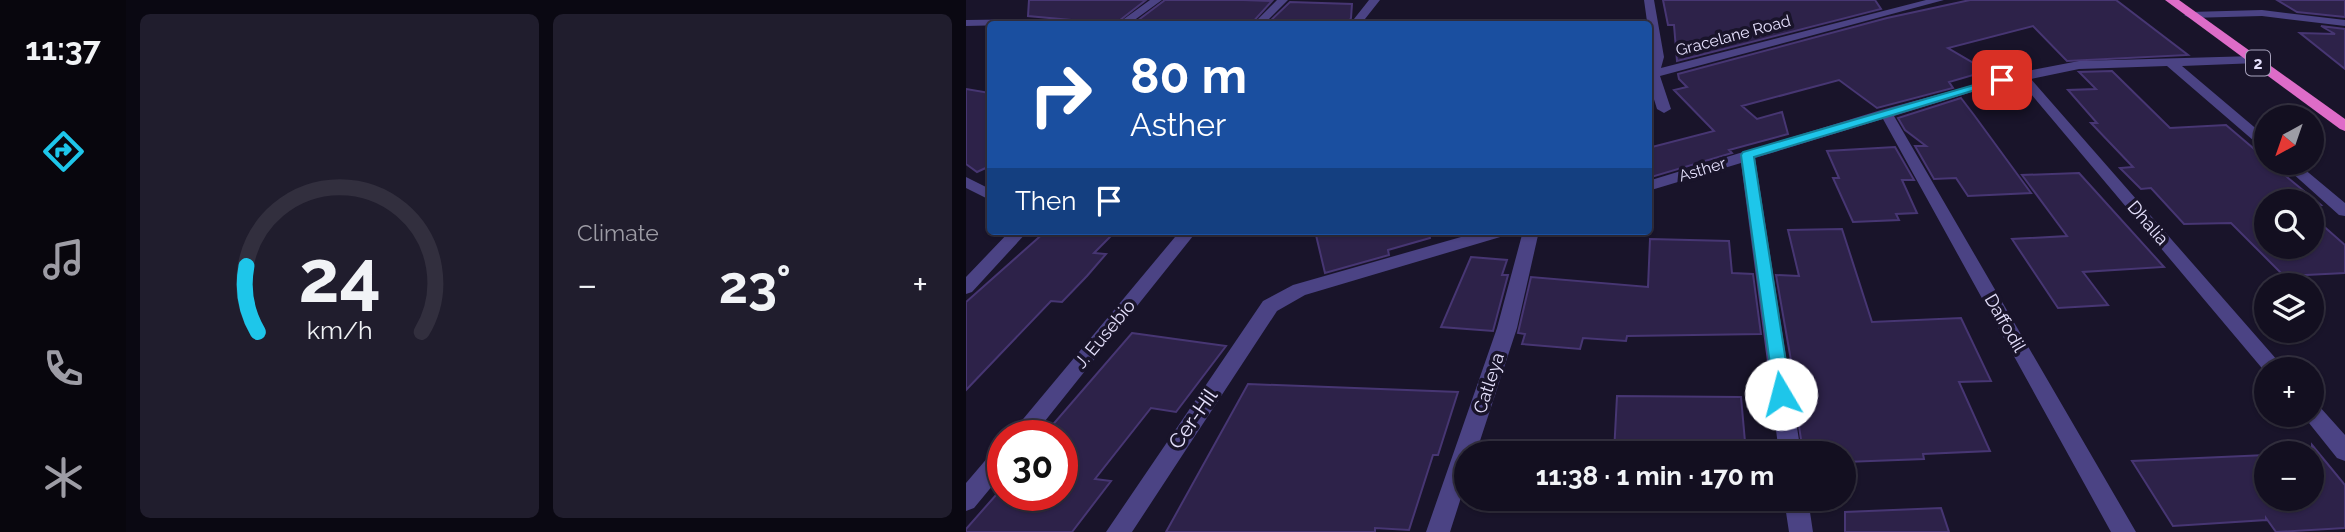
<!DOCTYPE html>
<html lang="en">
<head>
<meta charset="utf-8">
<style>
	:root { --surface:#130f20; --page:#201d2d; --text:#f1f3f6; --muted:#9d9ca5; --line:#322f3e; --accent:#1ec6ea }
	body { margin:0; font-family:Raleway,sans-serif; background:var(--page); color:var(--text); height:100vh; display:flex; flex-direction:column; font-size:26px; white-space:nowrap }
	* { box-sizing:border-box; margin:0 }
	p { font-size:23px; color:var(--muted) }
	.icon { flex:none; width:38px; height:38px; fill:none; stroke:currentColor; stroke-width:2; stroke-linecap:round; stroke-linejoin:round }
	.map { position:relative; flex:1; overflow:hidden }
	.side { display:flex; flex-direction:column; gap:14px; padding:14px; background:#0a0812; width:840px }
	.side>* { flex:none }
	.guide { position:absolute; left:21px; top:21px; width:665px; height:214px; border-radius:7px; box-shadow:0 2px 5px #0004,0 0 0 2px var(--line); background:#1a4fa0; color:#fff; overflow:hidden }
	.needle { width:46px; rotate:220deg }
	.controls { position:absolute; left:1288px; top:105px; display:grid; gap:14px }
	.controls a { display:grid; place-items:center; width:70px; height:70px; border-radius:50%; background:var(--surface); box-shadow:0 2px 5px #0004,0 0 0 2px var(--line); font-size:35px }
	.speed { position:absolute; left:21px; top:420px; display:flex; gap:14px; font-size:35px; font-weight:700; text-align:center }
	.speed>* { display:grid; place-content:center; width:91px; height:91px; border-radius:50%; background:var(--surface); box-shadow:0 2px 5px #0004,0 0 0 2px var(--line); line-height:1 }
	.speed .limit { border:10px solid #d22; background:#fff; color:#111 }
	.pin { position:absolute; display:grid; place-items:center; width:60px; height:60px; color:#fff; margin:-30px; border-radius:14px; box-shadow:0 4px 10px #0006 }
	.me { position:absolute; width:77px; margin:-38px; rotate:352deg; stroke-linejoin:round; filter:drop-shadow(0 0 5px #0008) }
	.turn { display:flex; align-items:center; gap:24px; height:147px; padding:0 28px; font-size:32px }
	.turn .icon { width:91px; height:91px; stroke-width:2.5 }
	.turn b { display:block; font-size:49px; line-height:60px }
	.then { display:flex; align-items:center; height:66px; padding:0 28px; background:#0003; gap:14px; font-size:26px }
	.big { font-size:52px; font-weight:700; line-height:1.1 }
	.side .tile { flex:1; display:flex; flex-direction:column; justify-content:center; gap:10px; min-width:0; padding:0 24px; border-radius:10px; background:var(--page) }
	.side .dial { align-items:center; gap:0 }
	.dial svg { height:182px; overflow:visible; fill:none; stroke:var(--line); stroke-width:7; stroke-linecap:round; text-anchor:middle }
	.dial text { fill:var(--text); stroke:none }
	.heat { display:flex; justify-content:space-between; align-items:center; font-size:38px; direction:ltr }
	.side .tiles { flex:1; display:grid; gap:14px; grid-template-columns:repeat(2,1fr) }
	.trip { position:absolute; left:488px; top:441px; width:402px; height:70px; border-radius:35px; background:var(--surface); box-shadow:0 2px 5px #0004,0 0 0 2px var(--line); font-weight:700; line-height:70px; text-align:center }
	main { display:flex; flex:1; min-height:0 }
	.tab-bar { display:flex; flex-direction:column; width:126px; justify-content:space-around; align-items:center; background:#08060d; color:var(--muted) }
	.tab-bar .icon { width:49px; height:49px }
	.tab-bar .on { color:var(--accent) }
	.tab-bar b { font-size:32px; color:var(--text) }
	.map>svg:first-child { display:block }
	.building { fill:#2d2249; stroke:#473673; stroke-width:2 }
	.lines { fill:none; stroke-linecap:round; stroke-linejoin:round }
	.minor { fill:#4b4384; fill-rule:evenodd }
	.trunk { fill:#de6cc8; fill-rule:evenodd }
	.route { fill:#1ec6ea; stroke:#148198; stroke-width:2 }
	.labels { text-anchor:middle; stroke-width:7; stroke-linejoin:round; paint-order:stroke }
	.far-street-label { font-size:16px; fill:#e5e0fc; stroke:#19142a }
	.shield { fill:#19142a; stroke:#a8a3bd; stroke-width:2 }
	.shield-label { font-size:16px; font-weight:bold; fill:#e5e0fc }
	.street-label { font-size:18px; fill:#e5e0fc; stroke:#19142a }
	.near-street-label { font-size:21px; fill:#e5e0fc; stroke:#19142a }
</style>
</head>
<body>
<main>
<nav class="tab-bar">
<b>11:37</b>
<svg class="icon on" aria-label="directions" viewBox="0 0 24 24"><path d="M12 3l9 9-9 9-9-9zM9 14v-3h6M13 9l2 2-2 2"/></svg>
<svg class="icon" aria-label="music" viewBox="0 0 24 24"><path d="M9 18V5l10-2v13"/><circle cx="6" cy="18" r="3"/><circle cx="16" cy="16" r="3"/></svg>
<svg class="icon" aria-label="phone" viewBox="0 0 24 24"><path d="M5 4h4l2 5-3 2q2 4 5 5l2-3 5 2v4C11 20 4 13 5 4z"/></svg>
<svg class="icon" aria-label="climate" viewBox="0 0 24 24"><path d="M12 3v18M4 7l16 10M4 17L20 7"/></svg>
</nav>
<section class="side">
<div class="tiles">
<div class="tile dial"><svg viewBox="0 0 100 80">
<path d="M14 69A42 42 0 1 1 86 69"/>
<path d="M14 69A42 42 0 0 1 9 40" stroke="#1ec6ea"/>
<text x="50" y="56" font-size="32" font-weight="700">24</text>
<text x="50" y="72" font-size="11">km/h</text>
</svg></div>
<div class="tile"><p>Climate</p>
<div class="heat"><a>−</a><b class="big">23°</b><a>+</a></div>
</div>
</div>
</section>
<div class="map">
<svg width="1379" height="532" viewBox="0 0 1379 532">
	<rect width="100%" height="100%" fill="#19142a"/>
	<path class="building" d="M63,0H180L149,24L62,16Z
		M199,0H277L306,1L285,24H167Z
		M697,0H909L915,9L711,61L708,25H702Z
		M1004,0H1150L1222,55L1101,61L1067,26L982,48L1021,71L983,82L987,88L911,108L873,80L776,106L791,119L816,112L822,134L763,150L766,153L682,178V148L748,131L708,90L721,87L713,79L712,74L921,18Z
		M1311,0H1379V17L1331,12Z
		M324,2L386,4L385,18L382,24H301Z
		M1355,26L1379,29V69L1334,33L1369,34Z
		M1146,71L1204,128L1260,125L1300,159V163H1304L1355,205L1346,206V201H1300V247H1346V216L1379,245V273L1318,276L1265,223L1218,224L1185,188L1175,189L1154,168L1167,167L1125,123H1131L1102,90L1130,89L1113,72Z
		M0,89L24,93V166L11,172L0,164Z
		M995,98L1008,115L1065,193L1002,196L990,178L968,179L949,146H960L939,130L932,118Z
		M929,147L948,180H936L951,213L930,214L933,220L887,222L867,178H873L861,151Z
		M1113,173L1198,267L1117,272L1142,305L1092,308L1046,239L1101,236L1056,175Z
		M876,229L906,322L995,318L1025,381L993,382L1024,451L957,454L958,459L879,462L878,453H837L830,406H833L810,275L833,276L822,230Z
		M80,231L147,234L128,253L140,254L121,276L96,302L85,301L0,390V302Z
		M349,231H463L464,238L422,250L423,255L359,273Z
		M684,239L763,241L766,273L787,274L795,334L661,336L660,341L617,338L614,349L556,344L559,334L552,333L565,277L682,287Z
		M505,257L541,260L536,275H542L527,331L475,327Z
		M166,333L260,346L210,412L185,408L129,479L145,481L106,532H0V529L30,495H96V436H77Z
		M282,384L492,392L472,455H467L443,530L409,528V532H200Z
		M651,396L775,397L780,453H648Z
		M1346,445L1379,485V528L1310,532L1300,518V520L1207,526L1166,461L1300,455V499H1346Z
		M975,508L983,532H879V512Z"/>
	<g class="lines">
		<path class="minor" d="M184,0H196L163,24H151Z
			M311,0H322L298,24H287Z
			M403,0H414L395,24H384Z
			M678,0H688L698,57L695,68L960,0H978L694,76L705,109L698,113L691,109L682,80L686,57Z
			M1296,10L1379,20V26L1296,16L1224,18L1218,15L1224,12Z
			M69,19L90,24L0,26V20Z
			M1288,56L1292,57V63L1216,66L1300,137V148L1295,147L1201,66L1113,69L1065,79L1319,369H1300V373L1054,81L1019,88L928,116L1170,532H1145L917,119L789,158L835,453H813L775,163L682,191V181L915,110L1056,72L1113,61Z
			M1315,163H1331L1379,203V216L1373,215Z
			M0,177L24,189V200L0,188Z
			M44,231H62L6,292L0,294V277Z
			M214,231H231L67,436H43Z
			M516,231H543L541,235L339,295L311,311L166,532H140L297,301L327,285Z
			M557,231H573L551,328L510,453H500V482L484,532H460L531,328Z
			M1346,403L1353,406L1379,435V461L1371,458L1339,418L1337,415H1346Z
			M37,446V473L8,508L0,511V483L29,449Z
			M818,499H842L847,532H823Z"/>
		<path class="trunk" d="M1199,0H1213L1379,119V131L1374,129Z"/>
	</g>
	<path class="route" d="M1032,78L1042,80L788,157L825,394L822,400L815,402L809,400L775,155L777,152Z"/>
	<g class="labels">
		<g class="far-street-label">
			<text transform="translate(767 35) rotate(-15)" y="6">Gracelane Road</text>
			<text transform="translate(736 169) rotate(-17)" y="6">Asther</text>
		</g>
		<rect class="shield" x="1280" y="50.5" width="24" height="25" rx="5"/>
		<g class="shield-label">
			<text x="1292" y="69">2</text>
		</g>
		<g class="street-label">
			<text transform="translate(1182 223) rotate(49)" y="6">Dhalia</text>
			<text transform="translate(1039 323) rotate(60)" y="6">Daffodil</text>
			<text transform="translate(139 334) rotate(-50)" y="6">J. Eusebio</text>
			<text transform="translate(523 383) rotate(-72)" y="6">Catleya</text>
		</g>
		<g class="near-street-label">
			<text transform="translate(227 419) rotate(-55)" y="7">Cer-Hil</text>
		</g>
	</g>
</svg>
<div class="controls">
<a><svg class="needle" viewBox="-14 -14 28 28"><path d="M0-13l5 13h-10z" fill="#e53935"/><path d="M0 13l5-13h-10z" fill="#9d9ca5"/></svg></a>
<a><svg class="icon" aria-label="search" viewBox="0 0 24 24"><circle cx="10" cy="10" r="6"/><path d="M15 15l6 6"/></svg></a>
<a><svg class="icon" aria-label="layers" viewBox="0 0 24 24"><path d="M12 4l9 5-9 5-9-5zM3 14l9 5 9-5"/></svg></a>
<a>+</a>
<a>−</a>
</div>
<div class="speed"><div class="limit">30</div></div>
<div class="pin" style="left:1036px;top:80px;background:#d93025"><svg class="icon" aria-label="arrive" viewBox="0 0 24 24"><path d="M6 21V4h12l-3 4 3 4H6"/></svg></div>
<svg class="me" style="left:815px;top:394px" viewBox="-20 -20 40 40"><circle r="19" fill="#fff"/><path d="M0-13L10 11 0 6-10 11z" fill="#1ec6ea"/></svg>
<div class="trip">11:38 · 1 min · 170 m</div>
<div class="guide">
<div class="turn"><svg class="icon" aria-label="right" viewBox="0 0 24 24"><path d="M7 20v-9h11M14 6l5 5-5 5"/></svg><div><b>80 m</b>Asther</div></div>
<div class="then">Then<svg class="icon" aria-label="arrive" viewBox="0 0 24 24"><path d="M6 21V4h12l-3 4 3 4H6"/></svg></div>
</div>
</div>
</main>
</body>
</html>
